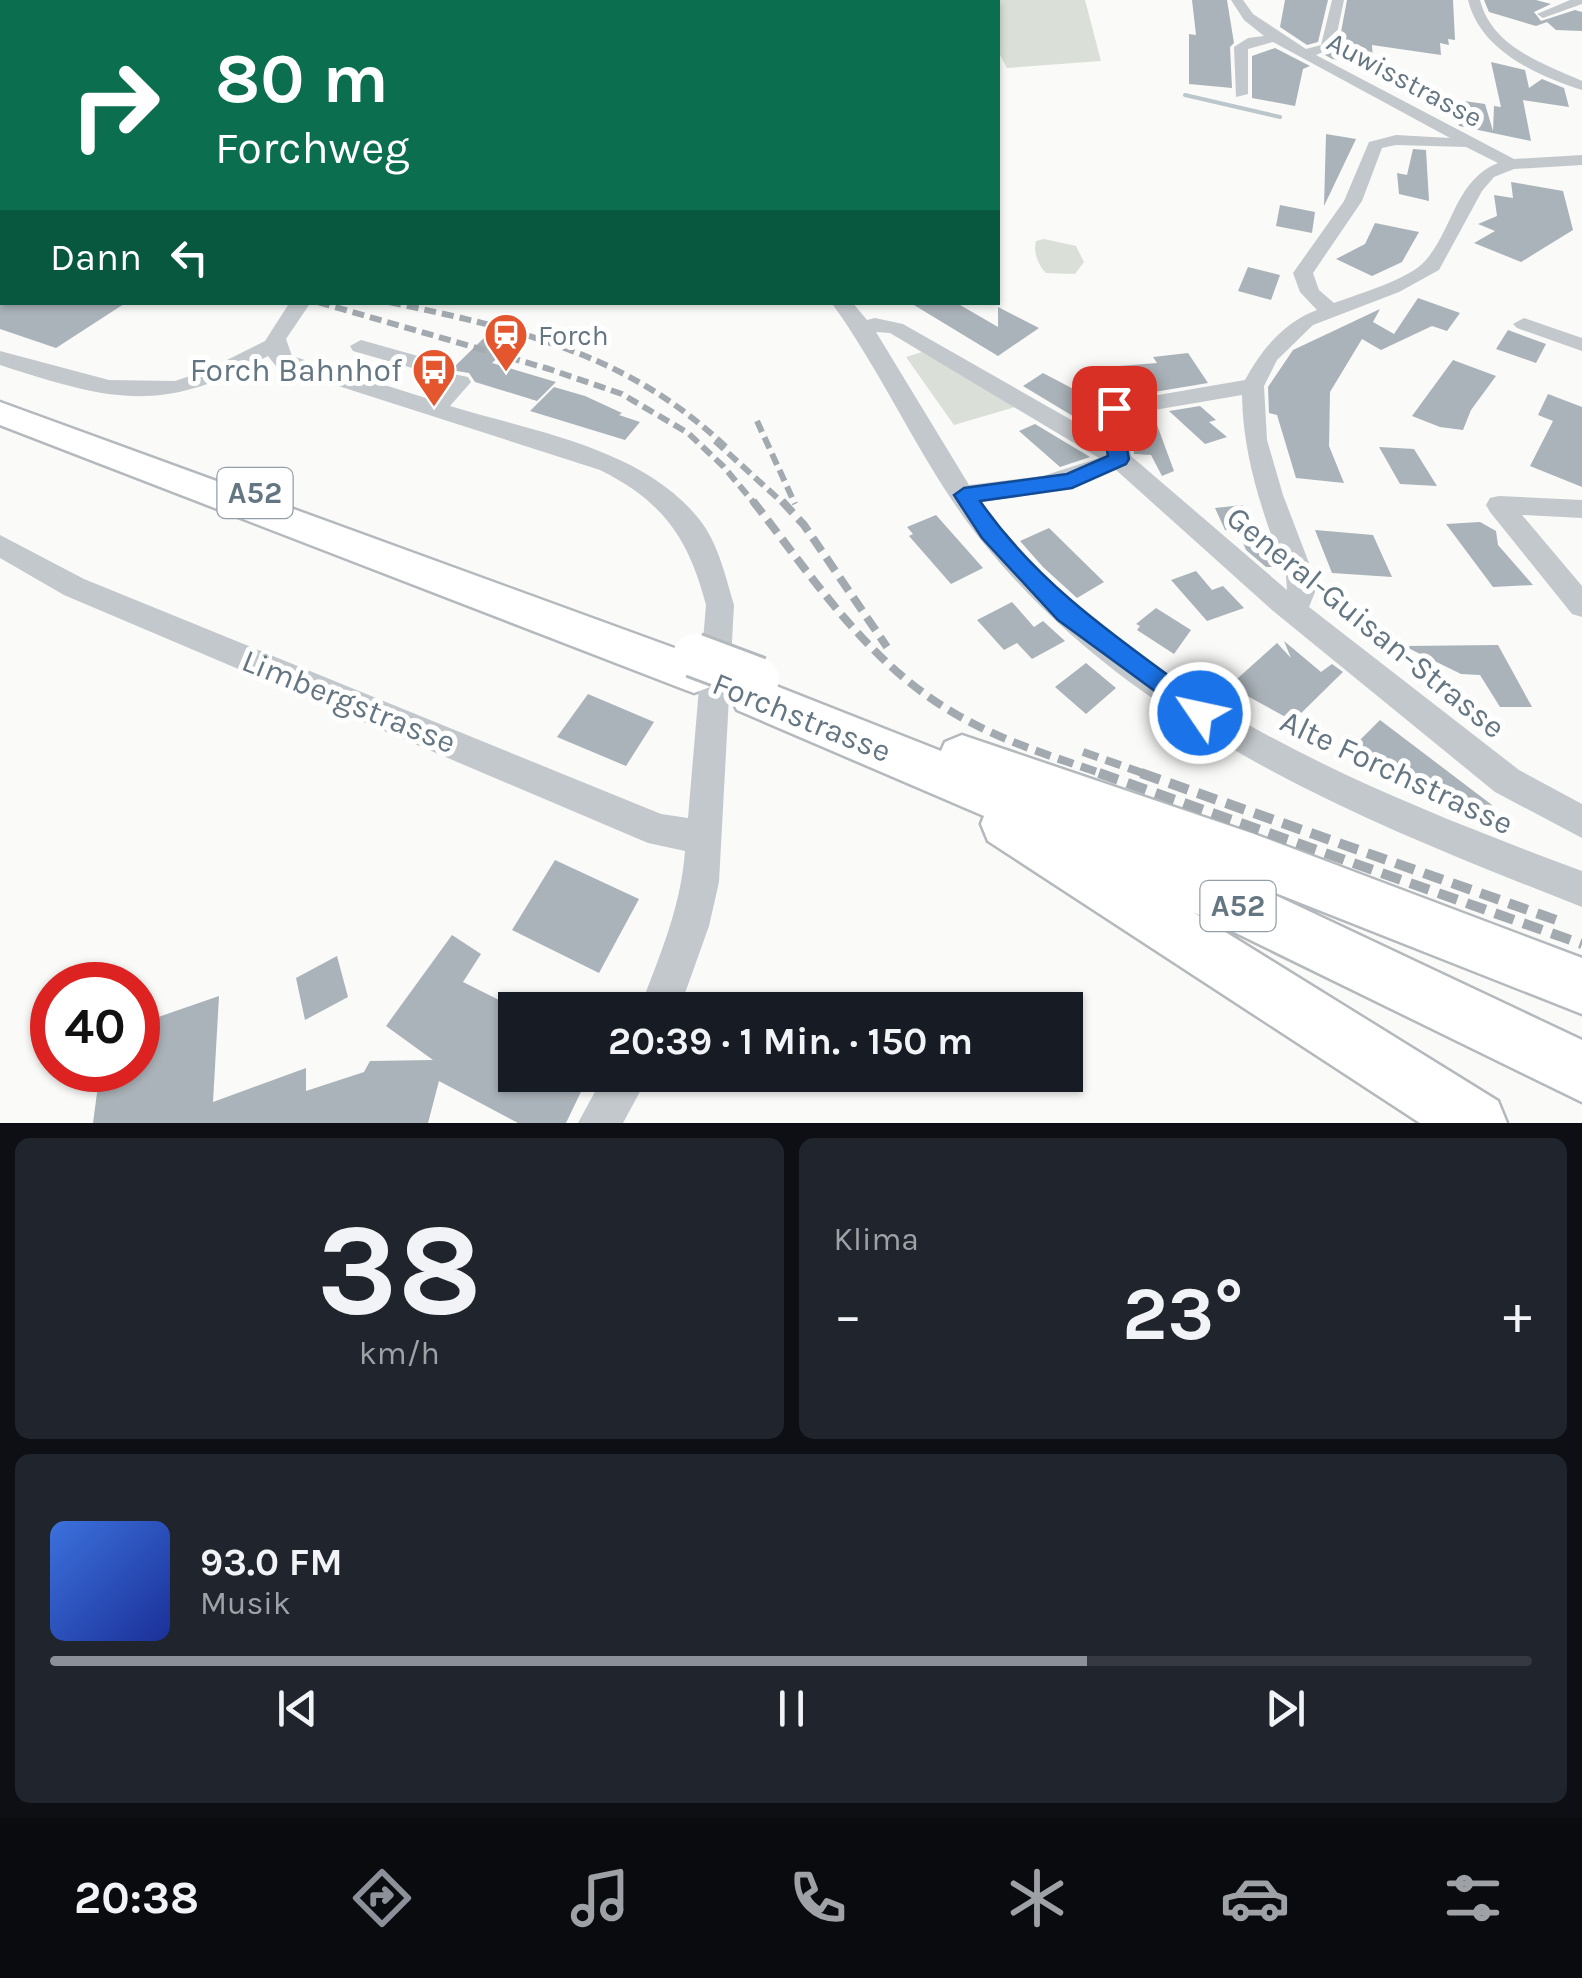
<!DOCTYPE html>
<html lang="de">
<head>
<meta charset="utf-8">
<style>
	:root { --surface:#171b24; --page:#20242c; --text:#f1f3f6; --muted:#9ea1a6; --line:#363941; --accent:#8c9099 }
	body { margin:0; font-family:Karla,sans-serif; background:var(--page); color:var(--text); height:100vh; display:flex; flex-direction:column; font-size:38px; white-space:nowrap }
	* { box-sizing:border-box; margin:0 }
	p { font-size:32px; color:var(--muted) }
	.icon { flex:none; width:55px; height:55px; fill:none; stroke:currentColor; stroke-width:2; stroke-linecap:round; stroke-linejoin:round }
	.map { position:relative; height:1123px; overflow:hidden }
	.drawer { display:flex; flex-direction:column; gap:15px; padding:15px; background:#0d0f14; flex:1 }
	.drawer>* { flex:none }
	.hud { position:absolute; left:0px; top:0px; width:1000px; height:305px; box-shadow:0 2px 8px #0004; background:#0b6e4f; color:#fff; overflow:hidden }
	.speed { position:absolute; left:30px; top:962px; display:flex; gap:20px; font-size:50px; font-weight:700; text-align:center }
	.speed>* { display:grid; place-content:center; width:130px; height:130px; border-radius:50%; background:var(--surface); box-shadow:0 2px 8px #0004; line-height:1 }
	.speed .limit { border:15px solid #d22; background:#fff; color:#111 }
	.pin { position:absolute; display:grid; place-items:center; width:85px; height:85px; color:#fff; margin:-42px; border-radius:20px; box-shadow:0 5px 15px #0006 }
	.me { position:absolute; width:110px; margin:-55px; rotate:304deg; stroke-linejoin:round; filter:drop-shadow(0 0 8px #0008) }
	.turn { display:flex; align-items:center; gap:35px; height:210px; padding:0 50px; font-size:45px }
	.turn .icon { width:130px; height:130px; stroke-width:2.5 }
	.turn b { display:block; font-size:70px; line-height:85px }
	.then { display:flex; align-items:center; height:95px; padding:0 50px; background:#0003; gap:20px; font-size:38px }
	.big { font-size:75px; font-weight:700; line-height:1.1 }
	.drawer .tile { flex:1; display:flex; flex-direction:column; justify-content:center; gap:15px; min-width:0; padding:0 35px; border-radius:15px; background:var(--page) }
	.drawer .dial { align-items:center; gap:0 }
	.dial b { font-size:130px; line-height:1 }
	.song { display:flex; align-items:center; gap:30px }
	.cover { width:120px; height:120px; border-radius:15px; background:linear-gradient(135deg,hsl(220 70% 55%),hsl(230 70% 35%)) }
	.played { height:10px; border-radius:5px; background:linear-gradient(90deg,var(--accent) 70%,var(--line) 70%) }
	.keys { display:flex; justify-content:space-around; direction:ltr }
	.heat { display:flex; justify-content:space-between; align-items:center; font-size:55px; direction:ltr }
	.drawer .tiles { flex:1; display:grid; gap:15px; grid-template-columns:1fr 1fr }
	.tile:last-child { grid-column:span 2 }
	.trip { position:absolute; left:498px; top:992px; width:585px; height:100px; border-radius:0px; background:var(--surface); box-shadow:0 2px 8px #0004; font-weight:700; line-height:100px; text-align:center }
	.dock { display:flex; height:160px; justify-content:space-around; align-items:center; background:#090b0e; color:var(--muted) }
	.dock .icon { width:70px; height:70px }
	.dock .on { color:var(--accent) }
	.dock b { font-size:45px; color:var(--text) }
	.map>svg:first-child { display:block }
	.green { fill:#dadfd7 }
	.lines { fill:none; stroke-linecap:round; stroke-linejoin:round }
	.stream { stroke:#bbc7cb; stroke-width:4 }
	.building { fill:#aab3b9 }
	.highway-casing { stroke:#b4b9bd; stroke-width:5 }
	.minor { fill:#c3c8cc; fill-rule:evenodd }
	.highway { fill:#fff; fill-rule:evenodd }
	.rail-far2 { stroke:#a2aab0; stroke-width:6; stroke-dasharray:12 6; stroke-linecap:butt }
	.rail-far1 { stroke:#a2aab0; stroke-width:8; stroke-dasharray:16 8; stroke-linecap:butt }
	.rail { stroke:#a2aab0; stroke-width:10; stroke-dasharray:20 10; stroke-linecap:butt }
	.highway-bridge-casing { stroke:#b4b9bd; stroke-width:48; stroke-linecap:butt }
	.highway-bridge { stroke:#fff; stroke-width:42 }
	.route { fill:#1a73e8; stroke:#114b97; stroke-width:2.5 }
	.labels { text-anchor:middle; stroke-width:10; stroke-linejoin:round; paint-order:stroke }
	.far-street-label { font-size:28px; fill:#657683; stroke:#fff }
	.far-poi-label { font-size:28px; fill:#657683; stroke:#fff; text-anchor:start }
	.shield { fill:#fff; stroke:#939fa8; stroke-width:2.5 }
	.shield-label { font-size:30px; font-weight:bold; fill:#657683 }
	.poi-label { font-size:32px; fill:#657683; stroke:#fff; text-anchor:end }
	.street-label { font-size:32px; fill:#657683; stroke:#fff }
</style>
</head>
<body>
<div class="map">
<svg width="1582" height="1123" viewBox="0 0 1582 1123">
	<rect width="100%" height="100%" fill="#fafaf8"/>
	<path class="green" d="M970,0H1085L1101,61L1007,68L998,51V2Z
		M1044,239L1076,246L1084,262L1075,274L1046,273C1038,265 1033,252 1036,241Z
		M922,352L1015,407L954,425L906,357Z"/>
	<g class="lines">
		<path class="stream" d="M1185,95L1280,117"/>
	</g>
	<path class="building" d="M1192,0H1227L1234,43L1230,47L1232,88L1189,84V34L1196,35Z
		M1285,0H1328L1318,42L1307,45L1280,27Z
		M1347,0H1453L1455,40L1448,39L1449,45L1440,43L1441,55L1372,45L1373,63L1332,59L1325,55L1338,48Z
		M1484,0H1536L1551,4L1534,12L1541,21L1575,10L1582,12V31L1556,30L1547,22L1536,26L1489,12Z
		M1275,48L1310,66L1303,69L1295,106L1252,98V56Z
		M1491,62L1525,70L1529,88L1542,79L1564,88L1569,107L1523,100L1531,141L1459,126L1457,100L1485,104L1493,131L1494,106L1501,107Z
		M1326,134L1356,139L1324,206Z
		M1413,149L1426,150L1429,201L1399,194L1397,173L1407,175Z
		M1511,182L1563,191L1573,230L1521,262L1474,243L1495,231L1478,224L1497,216L1494,195L1513,198Z
		M1280,205L1315,212L1312,233L1276,226Z
		M1375,223L1419,232L1402,262L1372,276L1336,259L1365,244Z
		M1248,267L1280,275L1271,300L1238,291Z
		M1418,298L1460,313L1447,331L1432,326L1381,350L1362,339L1330,392L1329,446L1344,483L1296,478L1277,415L1269,413L1268,387L1293,350L1380,309L1373,322L1394,334Z
		M0,302H127L56,348L0,329Z
		M909,302H955L998,327V307L1039,328L998,356Z
		M1508,330L1546,344L1536,363L1496,349Z
		M491,331L518,339L492,363L556,382L537,401L475,382L469,373L451,370Z
		M1188,353L1208,383L1148,393L1144,388L1145,393L1121,398L1109,374H1127L1119,366L1157,363L1153,357Z
		M1453,360L1496,376L1471,410L1463,430L1440,427L1412,416Z
		M1043,373L1102,404L1096,423L1091,427L1023,386Z
		M554,387L585,396L622,413L619,415L640,422L625,440L530,411Z
		M1548,394L1582,407V487L1530,466L1553,421L1538,415Z
		M1200,406L1216,420L1209,422L1227,437L1205,444L1169,411Z
		M1153,414L1174,471L1162,476L1151,455L1134,454L1129,419L1134,421L1132,418Z
		M1035,424L1090,457L1060,467L1019,431Z
		M1379,447L1414,449L1437,486L1400,484Z
		M1243,505L1256,527H1260L1276,567H1266L1246,550L1238,531L1225,530L1215,508Z
		M936,515L983,568L951,584L909,536L913,534L907,527Z
		M1480,522L1496,531L1498,545L1533,585L1493,587L1446,524Z
		M1049,528L1104,582L1077,598L1043,567L1020,541Z
		M1315,530L1373,535L1392,577L1332,573Z
		M1196,571L1212,590L1223,586L1244,608L1207,621L1171,580Z
		M1012,602L1034,627L1043,621L1065,641L1032,659L1017,643L1004,650L977,620Z
		M1156,608L1191,630L1174,654L1137,630L1140,626L1136,624Z
		M1284,641L1321,672L1332,664L1343,672L1293,721L1229,686L1277,643L1291,658Z
		M1498,645L1532,707H1500L1480,675L1461,674L1404,646Z
		M1086,663L1116,688L1086,714L1055,687Z
		M588,694L654,722L626,766L557,737Z
		M1380,720L1492,805L1490,809L1350,750Z
		M555,860L639,899L599,973L512,930Z
		M452,935L481,954L463,982L515,1008V1075H589L566,1123H518L439,1081L428,1123H93L100,1070H138V1024L219,996L213,1102L306,1068V1091L364,1072L370,1061L433,1060L386,1026Z
		M337,956L348,997L305,1020L296,978Z"/>
	<g class="lines">
		<defs>
			<path id="highway" d="M0,402L710,661L716,674L710,687L694,693L678,687L0,425Z
				M753,677L941,751L945,742L962,735L1254,834L1582,958V1014L1245,881L1582,1040V1102L1193,912L1498,1101L1507,1123H1420L988,841L981,824L984,816L737,710L730,696L737,682Z"/>
		</defs>
		<use href="#highway" class="highway-casing"/>
		<path class="minor" d="M1231,0H1243L1253,14L1306,49L1321,45L1332,0H1344L1334,47L1316,55L1514,159L1582,155V165L1514,169L1494,177L1482,191L1439,270L1399,292L1313,325L1277,360L1264,386L1267,440L1283,495L1314,576L1315,592L1309,607L1519,770L1582,804V838L1495,792L1272,610L1116,470L1043,493L981,502C1129,695 1362,789 1582,871V907C1363,821 1131,729 981,540C922,466 886,378 831,302H852L867,320L875,318L903,324L1103,438L1100,423L1106,404L1245,380C1261,350 1284,322 1317,310L1300,292L1293,273L1344,201L1369,142L1396,135L1450,138L1273,42L1248,49V94L1236,97L1234,47L1248,38L1264,36L1244,20ZM1396,145L1466,147L1498,163C1455,180 1453,230 1425,261C1408,280 1358,294 1334,303L1319,290L1313,273L1362,201L1382,148ZM876,332L890,333L1099,458L1043,476L969,485ZM1242,395C1243,460 1264,516 1286,576L1287,590L1131,456L1125,415Z
			M1468,0H1480C1492,47 1542,63 1582,81V90C1537,76 1480,50 1468,0Z
			M1570,0H1582V4L1543,18L1537,14Z
			M2,104V114L0,115V105Z
			M2,158V168L0,169V159Z
			M0,211H2V221H0Z
			M290,302H311L286,339L292,356L429,399L443,386L431,383L426,372L353,351L350,346L361,340L443,363L448,373L468,377L471,382L450,406C532,431 643,448 699,519C718,542 726,578 734,605L719,882L709,926L679,1010H639C659,958 681,907 685,851L648,843L64,595L0,558V535L84,579L661,814L688,818L706,605C689,539 663,501 600,470L276,366L268,356C161,415 112,401 0,365V351L109,380L175,381L205,371L265,341Z
			M1524,318L1582,338V351L1517,328L1513,324Z
			M1499,496L1582,500V518L1522,515L1582,586V617L1572,614L1490,512L1486,505L1490,498Z
			M604,1075H649L623,1123H578Z"/>
		<use href="#highway" class="highway"/>
		<path class="rail-far2" d="M318,302L549,369L622,394L688,433L723,466L755,504
			M389,302C520,330 628,353 728,449
			M757,421L795,504
			M715,441L784,504"/>
		<path class="rail-far1" d="M753,501C810,574 864,657 944,707C994,739 1051,756 1106,775
			M782,501L804,525L887,647
			M1083,752L1148,775"/>
		<path class="rail" d="M1099,773L1582,944
			M1141,773L1559,921"/>
		<defs>
			<path id="highway-bridge" d="M694,655L758,679"/>
		</defs>
		<use href="#highway-bridge" class="highway-bridge-casing"/>
		<use href="#highway-bridge" class="highway-bridge"/>
	</g>
	<path class="route" d="M1114,402L1124,408L1122,423L1129,459L1126,464L1072,488L980,501C1039,587 1126,644 1209,705L1213,713L1209,721L1200,724L1058,620L982,538L954,495L964,488L1067,474L1108,456L1102,423L1105,408Z"/>
	<defs>
		<symbol id="station-pin" viewBox="-11 -11 22 30"><path d="M0 17L-7.5 6A9.5 9.5 0 1 1 7.5 6Z" fill="#e4572e" stroke="#fff"/><path d="M-3-6H3Q5-6 5-4V2Q5 4 3 4L4.5 6H3L1.5 4h-3L-3 6H-4.5L-3 4Q-5 4-5 2V-4Q-5-6-3-6ZM-3.5-4v3h7v-3ZM-3.5 1v1.5H-2V1ZM2 1v1.5H3.5V1Z" fill="#fff"/></symbol>
		<symbol id="bus-pin" viewBox="-11 -11 22 30"><path d="M0 17L-7.5 6A9.5 9.5 0 1 1 7.5 6Z" fill="#e4572e" stroke="#fff"/><path d="M-5-6H5V4H4V6H2V4H-2V6H-4V4H-5ZM-3.5-4V0h7V-4ZM-3.5 1.2v1.5H-2V1.2ZM2 1.2v1.5H3.5V1.2Z" fill="#fff"/></symbol>
	</defs>
	<g fill-rule="evenodd">
		<use href="#station-pin" x="481" y="310" width="50" height="68"/>
		<use href="#bus-pin" x="409" y="345" width="50" height="68"/>
	</g>
	<g class="labels">
		<g class="far-street-label">
			<text transform="translate(1405 79) rotate(28)" y="10">Auwisstrasse</text>
		</g>
		<g class="far-poi-label">
			<text x="538" y="345">Forch</text>
		</g>
		<g class="shield">
			<rect x="217.5" y="468" width="75" height="50" rx="8"/>
			<rect x="1200.5" y="881" width="75" height="50" rx="8"/>
		</g>
		<g class="shield-label">
			<text x="255" y="503">A52</text>
			<text x="1238" y="916">A52</text>
		</g>
		<g class="poi-label">
			<text x="402" y="381">Forch Bahnhof</text>
		</g>
		<g class="street-label">
			<text transform="translate(1366 622) rotate(39)" y="11">General-Guisan-Strasse</text>
			<text transform="translate(349 701) rotate(22)" y="11">Limbergstrasse</text>
			<text transform="translate(802 717) rotate(22)" y="11">Forchstrasse</text>
			<text transform="translate(1397 772) rotate(25)" y="11">Alte Forchstrasse</text>
		</g>
	</g>
</svg>
<div class="speed"><div class="limit">40</div></div>
<div class="pin" style="left:1114px;top:408px;background:#d93025"><svg class="icon" aria-label="arrive" viewBox="0 0 24 24"><path d="M6 21V4h12l-3 4 3 4H6"/></svg></div>
<svg class="me" style="left:1200px;top:713px" viewBox="-20 -20 40 40"><circle r="17" fill="#1a73e8" stroke="#fff" stroke-width="3"/><path d="M0-11L8 9 0 5-8 9z" fill="#fff"/></svg>
<div class="trip">20:39 · 1 Min. · 150 m</div>
<div class="hud">
<div class="turn"><svg class="icon" aria-label="right" viewBox="0 0 24 24"><path d="M7 20v-9h11M14 6l5 5-5 5"/></svg><div><b>80 m</b>Forchweg</div></div>
<div class="then">Dann<svg class="icon" aria-label="left" viewBox="0 0 24 24"><path d="M17 20v-9H6M10 6l-5 5 5 5"/></svg></div>
</div>
</div>
<section class="drawer">
<div class="tiles">
<div class="tile dial"><b>38</b><p>km/h</p></div>
<div class="tile"><p>Klima</p>
<div class="heat"><a>−</a><b class="big">23°</b><a>+</a></div>
</div>
<div class="tile">
<div class="song"><i class="cover"></i><div><b>93.0 FM</b><p>Musik</p></div></div>
<div class="played"></div>
<div class="keys"><svg class="icon" aria-label="previous" viewBox="0 0 24 24"><path d="M18 5L8 12l10 7zM5 5v14"/></svg><svg class="icon" aria-label="pause" viewBox="0 0 24 24"><path d="M8 5v14M16 5v14"/></svg><svg class="icon" aria-label="next" viewBox="0 0 24 24"><path d="M6 5l10 7-10 7zM19 5v14"/></svg></div>
</div>
</div>
</section>
<nav class="dock">
<b>20:38</b>
<svg class="icon on" aria-label="directions" viewBox="0 0 24 24"><path d="M12 3l9 9-9 9-9-9zM9 14v-3h6M13 9l2 2-2 2"/></svg>
<svg class="icon" aria-label="music" viewBox="0 0 24 24"><path d="M9 18V5l10-2v13"/><circle cx="6" cy="18" r="3"/><circle cx="16" cy="16" r="3"/></svg>
<svg class="icon" aria-label="phone" viewBox="0 0 24 24"><path d="M5 4h4l2 5-3 2q2 4 5 5l2-3 5 2v4C11 20 4 13 5 4z"/></svg>
<svg class="icon" aria-label="climate" viewBox="0 0 24 24"><path d="M12 3v18M4 7l16 10M4 17L20 7"/></svg>
<svg class="icon" aria-label="car" viewBox="0 0 24 24"><path d="M5 17H2v-5l4-1 3-4h7l3 4 3 1v5h-3M9 17h6M6 11h13"/><circle cx="7" cy="17" r="2"/><circle cx="17" cy="17" r="2"/></svg>
<svg class="icon" aria-label="filters" viewBox="0 0 24 24"><path d="M4 7h16M4 17h16"/><circle cx="9" cy="7" r="2"/><circle cx="15" cy="17" r="2"/></svg>
</nav>
</body>
</html>
